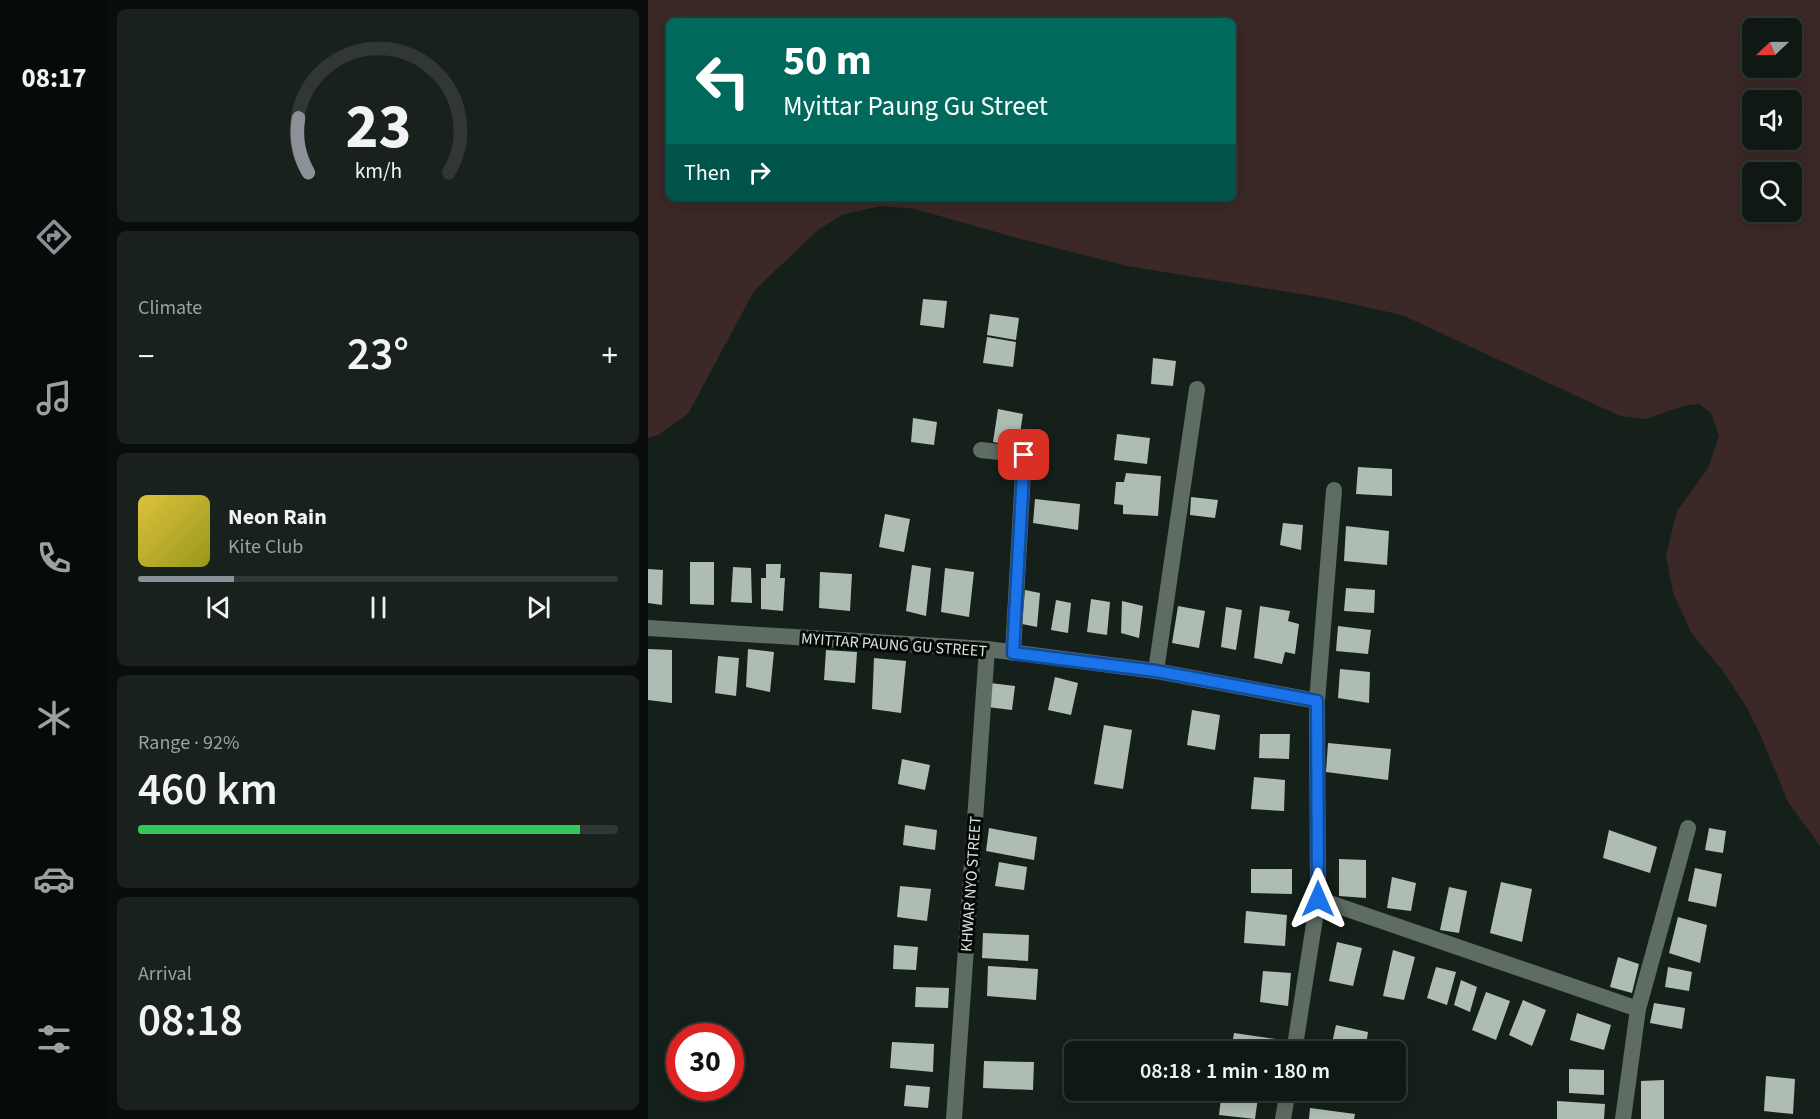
<!DOCTYPE html>
<html lang="en">
<head>
<meta charset="utf-8">
<style>
	:root { --surface:#101814; --page:#19211d; --text:#f1f3f6; --muted:#9ca0a0; --line:#303734; --accent:#8c9099 }
	body { margin:0; font-family:"Source Sans 3",sans-serif; background:var(--page); color:var(--text); height:100vh; display:flex; flex-direction:column; font-size:22px; white-space:nowrap }
	* { box-sizing:border-box; margin:0 }
	p { font-size:20px; color:var(--muted) }
	.icon { flex:none; width:33px; height:33px; fill:none; stroke:currentColor; stroke-width:2; stroke-linecap:round; stroke-linejoin:round }
	.map { position:relative; flex:1; overflow:hidden }
	.sheet { display:flex; flex-direction:column; gap:9px; padding:9px; background:#090d0b; width:540px }
	.sheet>* { flex:none }
	.top-card { position:absolute; left:18px; top:18px; width:570px; height:183px; border-radius:9px; box-shadow:0 3px 15px #0003,0 0 0 2px var(--line); background:#00695c; color:#fff; overflow:hidden }
	.needle { width:39px; rotate:248deg }
	.fabs { position:absolute; left:1094px; top:18px; display:grid; gap:12px }
	.fabs a { display:grid; place-items:center; width:60px; height:60px; border-radius:9px; background:var(--surface); box-shadow:0 3px 15px #0003,0 0 0 2px var(--line); font-size:30px }
	.speed { position:absolute; left:18px; top:1023px; display:flex; gap:12px; font-size:30px; font-weight:700; text-align:center }
	.speed>* { display:grid; place-content:center; width:78px; height:78px; border-radius:50%; background:var(--surface); box-shadow:0 3px 15px #0003,0 0 0 2px var(--line); line-height:1 }
	.speed .limit { border:9px solid #d22; background:#fff; color:#111 }
	.pin { position:absolute; display:grid; place-items:center; width:51px; height:51px; color:#fff; margin:-26px; border-radius:12px; box-shadow:0 3px 9px #0006 }
	.me { position:absolute; width:66px; margin:-33px; rotate:0deg; stroke-linejoin:round; filter:drop-shadow(0 0 4px #0008) }
	.turn { display:flex; align-items:center; gap:21px; height:126px; padding:0 18px; font-size:27px }
	.turn .icon { width:78px; height:78px; stroke-width:2.5 }
	.turn b { display:block; font-size:42px; line-height:51px }
	.then { display:flex; align-items:center; height:57px; padding:0 18px; background:#0003; gap:12px; font-size:22px }
	.big { font-size:45px; font-weight:600; line-height:1.1 }
	.sheet .widget { flex:1; display:flex; flex-direction:column; justify-content:center; gap:9px; min-width:0; padding:0 21px; border-radius:9px; background:var(--page) }
	.sheet .dial { align-items:center; gap:0 }
	.dial svg { height:156px; overflow:visible; fill:none; stroke:var(--line); stroke-width:7; stroke-linecap:round; text-anchor:middle }
	.dial text { fill:var(--text); stroke:none }
	.song { display:flex; align-items:center; gap:18px }
	.cover { width:72px; height:72px; border-radius:9px; background:linear-gradient(135deg,hsl(50 70% 55%),hsl(60 70% 35%)) }
	.played { height:6px; border-radius:3px; background:linear-gradient(90deg,var(--accent) 20%,var(--line) 20%) }
	.keys { display:flex; justify-content:space-around; direction:ltr }
	.heat { display:flex; justify-content:space-between; align-items:center; font-size:33px; direction:ltr }
	.charge { height:9px; border-radius:4px; background:linear-gradient(90deg,#34c759 92%,var(--line) 0) }
	.trip { position:absolute; left:416px; top:1041px; width:342px; height:60px; border-radius:9px; background:var(--surface); box-shadow:0 3px 15px #0003,0 0 0 2px var(--line); font-weight:600; line-height:60px; text-align:center }
	main { display:flex; flex:1; min-height:0 }
	.menu { display:flex; flex-direction:column; width:108px; justify-content:space-around; align-items:center; background:#060a08; color:var(--muted) }
	.menu .icon { width:42px; height:42px }
	.menu .current { color:var(--accent) }
	.menu b { font-size:27px; color:var(--text) }
	.map>svg:first-child { display:block }
	.green { fill:#3b2827; fill-rule:evenodd }
	.building { fill:#aebcb4 }
	.lines { fill:none; stroke-linecap:round; stroke-linejoin:round }
	.minor { stroke:#5e6c64; stroke-width:16 }
	.route-casing { stroke:#114b97; stroke-width:15 }
	.route { stroke:#1a73e8; stroke-width:10 }
	.labels { text-anchor:middle; stroke-width:6; stroke-linejoin:round; paint-order:stroke }
	.street-label { font-size:16px; fill:#dbe3de; stroke:#050906 }
</style>
</head>
<body>
<main>
<nav class="menu">
<b>08:17</b>
<svg class="icon current" aria-label="directions" viewBox="0 0 24 24"><path d="M12 3l9 9-9 9-9-9zM9 14v-3h6M13 9l2 2-2 2"/></svg>
<svg class="icon" aria-label="music" viewBox="0 0 24 24"><path d="M9 18V5l10-2v13"/><circle cx="6" cy="18" r="3"/><circle cx="16" cy="16" r="3"/></svg>
<svg class="icon" aria-label="phone" viewBox="0 0 24 24"><path d="M5 4h4l2 5-3 2q2 4 5 5l2-3 5 2v4C11 20 4 13 5 4z"/></svg>
<svg class="icon" aria-label="climate" viewBox="0 0 24 24"><path d="M12 3v18M4 7l16 10M4 17L20 7"/></svg>
<svg class="icon" aria-label="car" viewBox="0 0 24 24"><path d="M5 17H2v-5l4-1 3-4h7l3 4 3 1v5h-3M9 17h6M6 11h13"/><circle cx="7" cy="17" r="2"/><circle cx="17" cy="17" r="2"/></svg>
<svg class="icon" aria-label="filters" viewBox="0 0 24 24"><path d="M4 7h16M4 17h16"/><circle cx="9" cy="7" r="2"/><circle cx="15" cy="17" r="2"/></svg>
</nav>
<section class="sheet">
<div class="widget dial"><svg viewBox="0 0 100 80">
<path d="M14 69A42 42 0 1 1 86 69"/>
<path d="M14 69A42 42 0 0 1 9 41" stroke="#8c9099"/>
<text x="50" y="56" font-size="32" font-weight="700">23</text>
<text x="50" y="72" font-size="11">km/h</text>
</svg></div>
<div class="widget"><p>Climate</p>
<div class="heat"><a>−</a><b class="big">23°</b><a>+</a></div>
</div>
<div class="widget">
<div class="song"><i class="cover"></i><div><b>Neon Rain</b><p>Kite Club</p></div></div>
<div class="played"></div>
<div class="keys"><svg class="icon" aria-label="previous" viewBox="0 0 24 24"><path d="M18 5L8 12l10 7zM5 5v14"/></svg><svg class="icon" aria-label="pause" viewBox="0 0 24 24"><path d="M8 5v14M16 5v14"/></svg><svg class="icon" aria-label="next" viewBox="0 0 24 24"><path d="M6 5l10 7-10 7zM19 5v14"/></svg></div>
</div>
<div class="widget"><p>Range · 92%</p><b class="big">460 km</b><div class="charge"></div></div>
<div class="widget"><p>Arrival</p><b class="big">08:18</b></div>
</section>
<div class="map">
<svg width="1172" height="1119" viewBox="0 0 1172 1119">
	<rect width="100%" height="100%" fill="#15201a"/>
	<path class="green" d="M0,0H1172V846L1140,802L1113,736L1099,708L1075,671L1044,634L1025,593L1018,555L1029,511L1060,468L1071,436L1063,413L1051,404L1035,406L998,419L972,416L754,315L677,298L479,266L369,238L267,209L234,206L196,214L171,229L106,291L40,414L10,435L0,438ZM21,21H585V198H21ZM1104,28H1143V68H1104ZM1104,100H1143V140H1104ZM1104,172H1143V212H1104Z"/>
	<path class="building" d="M275,299L299,301L296,328L272,325Z
		M342,314L371,318L368,340L339,335Z
		M339,337L368,342L365,367L335,363Z
		M505,358L528,361L525,386L503,384Z
		M350,409L375,414L370,446L345,442Z
		M265,418L289,422L286,445L263,442Z
		M469,434L502,438L499,464L466,460Z
		M710,467L744,469V496L708,494Z
		M478,473L513,476L510,516L475,514V505L466,504L468,482H476Z
		M543,497L570,500L567,518L542,515Z
		M387,499L432,504L430,530L385,523Z
		M237,514L262,519L256,552L231,547Z
		M635,523L655,525L653,550L632,545Z
		M698,526L741,531L739,565L696,561Z
		M42,562H66V605L42,604Z
		M118,564H133L132,578H137L135,611L113,609V578H118Z
		M264,565L283,568L278,616L258,611Z
		M85,567L103,568L104,603L83,602Z
		M297,568L326,572L321,617L293,612Z
		M0,569L15,570L14,605L0,603Z
		M172,572L204,574L202,611L171,608Z
		M698,588L727,590L726,613L696,611Z
		M377,590L392,593L389,627L374,624Z
		M443,599L462,602L459,635L439,632Z
		M408,600L423,603L420,633L403,630Z
		M474,601L495,606L491,638L473,633Z
		M530,606L557,611L551,648L524,643Z
		M612,606L642,611L640,621L651,624L647,654L637,652L634,664L606,658Z
		M578,607L594,610L588,650L573,647Z
		M690,626L723,630L720,654L688,651Z
		M0,649L24,650V703L0,700Z
		M100,649L126,652L122,692L98,687Z
		M178,650L209,652L207,683L176,680Z
		M70,656L91,658L88,696L67,693Z
		M226,658L258,661L253,713L224,709Z
		M692,669L722,672L721,703L690,698Z
		M407,677L430,683L423,715L400,710Z
		M342,683L367,686L364,710L339,707Z
		M544,710L572,715L567,750L539,745Z
		M456,725L484,730L475,789L446,784Z
		M612,734H642L641,759L611,758Z
		M680,743L743,749L740,780L678,772Z
		M254,759L282,765L277,790L250,784Z
		M606,777L637,780L636,811L603,809Z
		M257,825L289,830L287,850L255,845Z
		M341,828L389,837L386,860L338,851Z
		M1061,828L1078,831L1075,853L1057,850Z
		M961,830L1009,847L1002,873L955,858Z
		M691,859L718,860V898L691,896Z
		M351,862L379,867L376,890L347,886Z
		M1047,868L1074,874L1068,907L1040,901Z
		M603,869H644V894L603,893Z
		M744,877L768,883L763,911L739,908Z
		M853,882L884,889L874,942L842,933Z
		M252,886L283,889L279,921L249,917Z
		M801,887L819,891L811,933L792,930Z
		M598,911L639,915L637,946L596,943Z
		M1030,917L1059,925L1052,963L1021,953Z
		M335,933L381,935L380,961L334,958Z
		M689,942L714,948L705,986L681,981Z
		M246,945L270,947L268,970L245,969Z
		M745,950L767,957L756,1000L735,996Z
		M970,957L991,964L984,993L962,987Z
		M340,966L390,969L388,1000L339,996Z
		M788,967L808,972L799,1005L779,998Z
		M1020,967L1044,972L1041,991L1017,987Z
		M615,971L643,973L640,1006L612,1002Z
		M813,980L829,987L822,1012L806,1005Z
		M268,987L301,988L300,1008L267,1007Z
		M838,992L862,1001L848,1040L824,1030Z
		M875,1000L898,1010L884,1046L861,1035Z
		M1006,1003L1037,1008L1034,1029L1002,1023Z
		M929,1013L963,1025L956,1050L922,1040Z
		M688,1025L720,1032L717,1052H682Z
		M586,1033L628,1039L626,1052H583Z
		M244,1042L286,1044L285,1072L242,1068Z
		M336,1061L386,1062L385,1090L335,1088Z
		M921,1069L956,1070V1095L921,1093Z
		M1118,1076L1147,1079L1145,1114L1116,1111Z
		M1016,1080V1119H993V1081Z
		M258,1085L282,1087L280,1108L256,1106Z
		M574,1090H611L607,1119L571,1115Z
		M909,1101L957,1104L956,1119H909Z
		M662,1108L707,1114L706,1119H661Z"/>
	<g class="lines">
		<path class="minor" d="M333,450L376,455L365,653
			M0,628L339,649L508,671L669,701
			M508,671L549,389
			M670,899L990,1009
			M646,1052L670,899L669,701L686,490
			M306,1119L339,649
			M635,1119L640,1090
			M975,1119L990,1009L1040,828"/>
	</g>
	<g class="lines">
		<defs>
			<path id="route" d="M376,455L365,653L508,671L669,701L670,899"/>
		</defs>
		<use href="#route" class="route-casing"/>
		<use href="#route" class="route"/>
	</g>
	<g class="labels">
		<g class="street-label">
			<text transform="translate(246 644) rotate(4)" y="6">MYITTAR PAUNG GU STREET</text>
			<text transform="translate(322 884) rotate(-86)" y="6">KHWAR NYO STREET</text>
		</g>
	</g>
</svg>
<div class="fabs">
<a><svg class="needle" viewBox="-14 -14 28 28"><path d="M0-13l5 13h-10z" fill="#e53935"/><path d="M0 13l5-13h-10z" fill="#9ca0a0"/></svg></a>
<a><svg class="icon" aria-label="sound" viewBox="0 0 24 24"><path d="M4 9h4l5-4v14l-5-4H4zM17 9q2 3 0 6"/></svg></a>
<a><svg class="icon" aria-label="search" viewBox="0 0 24 24"><circle cx="10" cy="10" r="6"/><path d="M15 15l6 6"/></svg></a>
</div>
<div class="speed"><div class="limit">30</div></div>
<div class="pin" style="left:376px;top:455px;background:#d93025"><svg class="icon" aria-label="arrive" viewBox="0 0 24 24"><path d="M6 21V4h12l-3 4 3 4H6"/></svg></div>
<svg class="me" style="left:670px;top:899px" viewBox="-20 -20 40 40"><path d="M0-17L14 15 0 8-14 15z" fill="#1a73e8" stroke="#fff" stroke-width="4"/></svg>
<div class="trip">08:18 · 1 min · 180 m</div>
<div class="top-card">
<div class="turn"><svg class="icon" aria-label="left" viewBox="0 0 24 24"><path d="M17 20v-9H6M10 6l-5 5 5 5"/></svg><div><b>50 m</b>Myittar Paung Gu Street</div></div>
<div class="then">Then<svg class="icon" aria-label="right" viewBox="0 0 24 24"><path d="M7 20v-9h11M14 6l5 5-5 5"/></svg></div>
</div>
</div>
</main>
</body>
</html>
